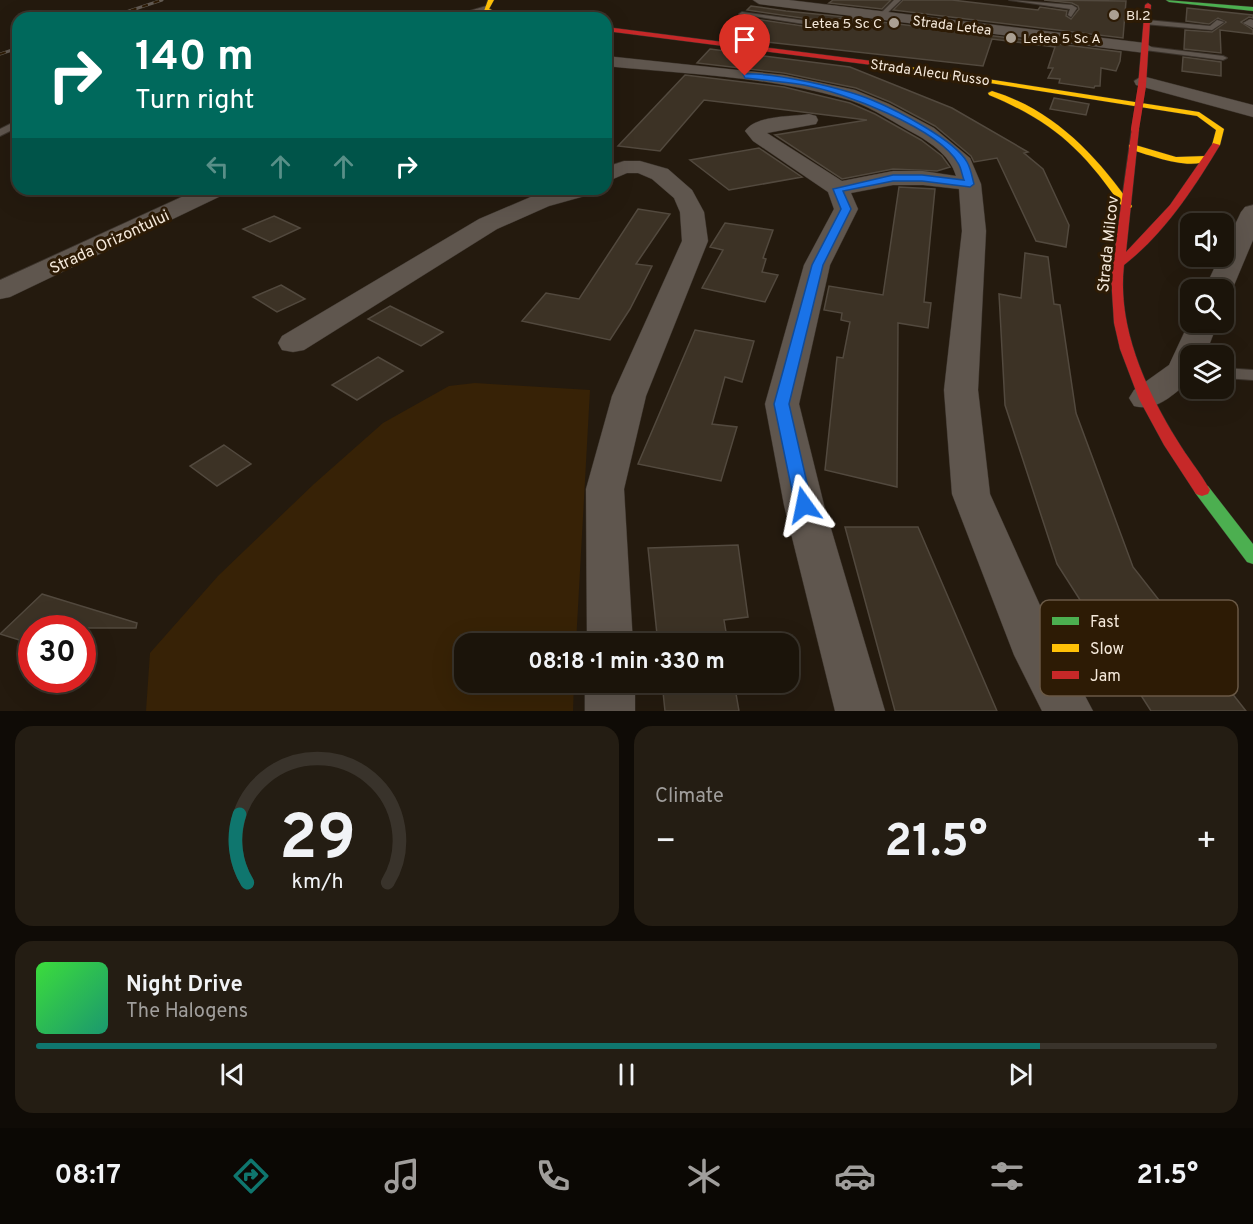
<!DOCTYPE html>
<html lang="en">
<head>
<meta charset="utf-8">
<style>
	:root { --surface:#1b140a; --page:#241d13; --text:#f1f3f6; --muted:#a09e9c; --line:#39332b; --accent:#0f766e }
	body { margin:0; font-family:Overpass,sans-serif; background:var(--page); color:var(--text); height:100vh; display:flex; flex-direction:column; font-size:22px; white-space:nowrap }
	* { box-sizing:border-box; margin:0 }
	p { font-size:20px; color:var(--muted) }
	.icon { flex:none; width:33px; height:33px; fill:none; stroke:currentColor; stroke-width:2; stroke-linecap:round; stroke-linejoin:round }
	.map { position:relative; height:711px; overflow:hidden }
	.side { display:flex; flex-direction:column; gap:15px; padding:15px; background:#0f0b06; flex:1 }
	.side>* { flex:none }
	.hud { position:absolute; left:12px; top:12px; width:600px; height:183px; border-radius:18px; box-shadow:0 6px 24px #0002,0 0 0 2px var(--line); background:#00695c; color:#fff; overflow:hidden }
	.buttons { position:absolute; left:1180px; top:213px; display:grid; gap:12px }
	.buttons a { display:grid; place-items:center; width:54px; height:54px; border-radius:12px; background:var(--surface); box-shadow:0 6px 24px #0002,0 0 0 2px var(--line); font-size:30px }
	.speed { position:absolute; left:18px; top:615px; display:flex; gap:12px; font-size:30px; font-weight:700; text-align:center }
	.speed>* { display:grid; place-content:center; width:78px; height:78px; border-radius:50%; background:var(--surface); box-shadow:0 6px 24px #0002,0 0 0 2px var(--line); line-height:1 }
	.speed .limit { border:9px solid #d22; background:#fff; color:#111 }
	.pin { position:absolute; display:grid; place-items:center; width:51px; height:51px; color:#fff; margin:-62px -26px; border-radius:50% 50% 50% 0; rotate:-45deg; box-shadow:0 0 6px #0007 }
	.pin .icon { rotate:45deg }
	.me { position:absolute; width:66px; margin:-33px; rotate:348deg; stroke-linejoin:round; filter:drop-shadow(0 0 4px #0008) }
	.turn { display:flex; align-items:center; gap:21px; height:126px; padding:0 24px; font-size:27px }
	.turn .icon { width:78px; height:78px; stroke-width:2.5 }
	.turn b { display:block; font-size:42px; line-height:51px }
	.lanes { display:flex; align-items:center; height:57px; padding:0 24px; background:#0003; justify-content:center; gap:30px; direction:ltr }
	.lanes .off { opacity:.35 }
	.big { font-size:45px; font-weight:700; line-height:1.1 }
	.side .tile { flex:1; display:flex; flex-direction:column; justify-content:center; gap:9px; min-width:0; padding:0 21px; border-radius:18px; background:var(--page) }
	.side .dial { align-items:center; gap:0 }
	.dial svg { height:156px; overflow:visible; fill:none; stroke:var(--line); stroke-width:7; stroke-linecap:round; text-anchor:middle }
	.dial text { fill:var(--text); stroke:none }
	.song { display:flex; align-items:center; gap:18px }
	.cover { width:72px; height:72px; border-radius:9px; background:linear-gradient(135deg,hsl(120 70% 55%),hsl(160 70% 35%)) }
	.played { height:6px; border-radius:3px; background:linear-gradient(90deg,var(--accent) 85%,var(--line) 85%) }
	.keys { display:flex; justify-content:space-around; direction:ltr }
	.heat { display:flex; justify-content:space-between; align-items:center; font-size:33px; direction:ltr }
	.side .tiles { flex:1; display:grid; gap:15px; grid-template-columns:1fr 1fr }
	.tile:last-child { grid-column:span 2 }
	.trip { position:absolute; left:454px; top:633px; width:345px; height:60px; border-radius:18px; background:var(--surface); box-shadow:0 6px 24px #0002,0 0 0 2px var(--line); font-weight:700; line-height:60px; text-align:center }
	.dock { display:flex; height:96px; justify-content:space-around; align-items:center; background:#0b0804; color:var(--muted) }
	.dock .icon { width:42px; height:42px }
	.dock .current { color:var(--accent) }
	.dock b { font-size:27px; color:var(--text) }
	.map>svg:first-child { display:block }
	.built { fill:#372206 }
	.building { fill:#3c3225; stroke:#52493e; stroke-width:1.5 }
	.lines { fill:none; stroke-linecap:round; stroke-linejoin:round }
	.lane-casing { stroke:#3b332b; stroke-width:2 }
	.street-casing { stroke:#3b332b; stroke-width:1 }
	.fast-casing { stroke:#3b332b; stroke-width:1 }
	.slow-casing { stroke:#3b332b; stroke-width:1 }
	.jam-casing { stroke:#3b332b; stroke-width:1 }
	.lane { fill:#5f564e; fill-rule:evenodd }
	.street { fill:#5f564e; fill-rule:evenodd }
	.fast { fill:#4caf50; fill-rule:evenodd }
	.slow { fill:#ffc107; fill-rule:evenodd }
	.jam { fill:#c62828; fill-rule:evenodd }
	.rail-casing { stroke:#635b53; stroke-width:3 }
	.rail { stroke:#2d1b05; stroke-width:2; stroke-dasharray:6; stroke-linecap:butt }
	.jam-bridge-casing { stroke:#3b332b; stroke-width:8; stroke-linecap:butt }
	.jam-bridge { stroke:#c62828; stroke-width:8 }
	.route { fill:#1a73e8; stroke:#114b97; stroke-width:1.5 }
	.poi-dot { fill:#aba093; stroke:#2d1b05; stroke-width:2 }
	.labels { text-anchor:middle; stroke-width:6; stroke-linejoin:round; paint-order:stroke }
	.far-poi-label { font-size:14px; fill:#f4e8da; stroke:#2d1b05; text-anchor:start }
	.far-street-label { font-size:14px; fill:#f4e8da; stroke:#2d1b05 }
	.street-label { font-size:16px; fill:#f4e8da; stroke:#2d1b05 }
	.key { fill:#2d1b05; stroke:#695845; stroke-width:1.5 }
	.key-label { font-size:16px; fill:#f4e8da }
</style>
</head>
<body>
<div class="map">
<svg width="1253" height="711" viewBox="0 0 1253 711">
	<rect width="100%" height="100%" fill="#241a0e"/>
	<path class="built" d="M475,383L590,390L576,643L465,644V682L574,683L573,711H146L150,653L218,576L314,484L383,423L449,386Z"/>
	<path class="building" d="M833,0H891L882,9L829,3Z
		M903,0H952L1038,10L1040,7L1067,11L1066,16L1071,19L1079,9L1078,6L1072,3L1044,0L1126,1L1123,38L893,10Z
		M751,6L786,11L845,17L830,22L747,10Z
		M1187,8L1253,15V18L1249,17L1241,22L1253,30V34L1220,30L1221,53L1184,49L1185,30L1212,32L1226,22L1218,18L1209,24L1186,21Z
		M741,17L830,30L846,28L858,19L1121,52L1120,61L1116,71L1101,68L1100,86H1095L1094,88L1059,83L1060,79L1048,78L1053,68H1048L1055,47L992,39L983,66L722,37Z
		M710,49L850,67L952,108L1028,152L1024,153L1043,169L1069,225L1066,247L1036,241L997,158L974,162L971,156L935,126L890,102L856,88L784,73L697,63Z
		M1183,57L1221,62V76L1182,71Z
		M685,75L784,87L850,103L875,114L921,140L942,156L950,167L937,171L893,169L842,179L775,135L867,120L704,100L660,151L618,146Z
		M1054,98L1089,104L1086,115L1050,109Z
		M759,148L802,177L729,190L690,160Z
		M899,187L935,189L924,302L931,303L928,328L898,323L897,487L825,470L837,357L843,358L850,322L841,320L842,313L824,310L829,286L883,295Z
		M638,209L670,214L636,264L652,266L630,309L610,340L522,321L546,293L579,299Z
		M274,216L300,228L270,242L243,229Z
		M725,223L773,230L763,258L766,259L762,272L778,275L765,302L702,288L723,250L710,247Z
		M1025,253L1048,257L1054,304L1060,305L1076,413L1133,567L1246,711H1151L1057,564L1005,405L999,294L1021,298Z
		M281,285L305,299L277,312L253,297Z
		M390,306L443,332L421,346L368,319Z
		M695,330L754,341L742,382L725,377L712,424L737,427L721,481L638,464Z
		M378,357L403,371L357,400L332,385Z
		M224,445L251,464L217,486L190,466Z
		M845,527H918L997,711H895Z
		M738,545L748,617L724,620L728,644H658L648,548Z
		M42,594L137,623L136,628H32V644L0,634Z
		M662,682H734L739,711H665Z"/>
	<g class="lines">
		<defs>
			<path id="lane" d="M894,0H901L883,17H879V15Z
				M1009,0L1072,5L1077,8L1071,17L1068,15L1070,9Z
				M859,11L861,14L846,26L830,28L739,14L742,12L830,24L841,22Z
				M1147,20L1210,26L1217,20L1224,22L1212,30L1144,24Z
				M1142,46L1223,56L1227,58L1223,60L1145,50H1142Z
				M18,120V127L0,136V129Z
				M1224,368L1253,370V380L1224,378Z"/>
			<path id="street" d="M753,0H789L1145,43L1153,48L1145,53L759,4Z
				M486,6L492,10C482,19 467,18 453,18L455,15Z
				M1250,19L1253,20V28L1243,23Z
				M606,56L784,75L855,90L889,104L934,128L970,158L981,184L986,231L978,390L990,494L1056,641L1093,711H1042L1014,655L952,494L944,390L962,231L959,189L923,185H893L851,193L858,209L830,265L799,404L824,505L885,711H835L784,505L765,404L804,265L834,209L828,192L753,141L745,131C756,115 791,117 809,114L816,116L818,120L816,124L767,133L842,181L893,171H923L956,176C950,154 927,140 908,130C887,118 866,104 842,98C766,76 684,74 606,66Z
				M1142,76L1253,105V117L1136,85L1134,81Z
				M624,161H640L668,169L692,190L704,212L708,241L646,396L624,489L633,644H587L586,489L612,396L682,241L680,212L674,198L652,179L638,173H627L606,182V167Z
				M199,189H228L225,194L10,297L0,299V280Z
				M559,189H595L592,194L549,206L497,229L304,350L293,352L282,350L278,343L282,336L479,219L533,196Z
				M1253,205V240L1232,290L1228,296L1224,297V290H1204L1220,256H1224V248L1241,212L1245,207Z
				M1191,318V322H1218L1205,356H1191V380C1173,394 1158,412 1134,406L1129,398L1134,390L1169,365Z
				M585,682H635V711H585Z"/>
			<path id="fast" d="M1166,0L1253,7V11L1169,2Z
				M1202,484L1208,486L1253,544V564L1247,562L1196,494L1194,490L1196,486Z"/>
			<path id="slow" d="M488,0H494L489,9L513,18H504L484,11Z
				M872,61L1199,112L1224,129L1220,145L1216,148L1212,145L1216,130L1197,116L870,64Z
				M992,91C1054,110 1096,155 1132,206L1131,208H1123C1084,151 1054,122 989,95L988,93Z
				M1132,144L1176,157L1206,156L1210,159C1191,172 1150,155 1129,149V145Z"/>
			<path id="jam" d="M1148,3L1151,5L1146,86L1142,88L1138,86L1145,5Z
				M606,27L872,61L875,63L872,65L606,31Z
				M1132,127L1139,129L1126,252L1170,205L1213,143L1220,145C1194,188 1165,233 1124,265C1117,326 1145,388 1177,440C1187,457 1200,472 1210,490L1208,494L1202,496L1196,494L1164,445L1139,399L1120,349L1114,323L1111,277Z"/>
		</defs>
		<use href="#lane" class="lane-casing"/>
		<use href="#street" class="street-casing"/>
		<use href="#fast" class="fast-casing"/>
		<use href="#slow" class="slow-casing"/>
		<use href="#jam" class="jam-casing"/>
		<use href="#lane" class="lane"/>
		<use href="#street" class="street"/>
		<use href="#fast" class="fast"/>
		<use href="#slow" class="slow"/>
		<use href="#jam" class="jam"/>
		<defs>
			<path id="rail" d="M108,18L162,0
				M0,54L18,48"/>
		</defs>
		<use href="#rail" class="rail-casing"/>
		<use href="#rail" class="rail"/>
		<defs>
			<path id="jam-bridge" d="M1135,129L1142,86"/>
		</defs>
		<use href="#jam-bridge" class="jam-bridge-casing"/>
		<use href="#jam-bridge" class="jam-bridge"/>
	</g>
	<path class="route" d="M743,74C773,72 843,88 872,100C896,110 955,140 967,162C971,169 972,177 974,184L970,187L922,181H893L843,191L851,209L823,265L789,404L812,505L810,510L804,512L798,510L795,505L774,404L812,265L841,209L833,189L893,175H922L964,180C962,175 961,167 958,163C938,128 843,92 804,85C785,82 765,80 745,78Z"/>
	<g class="poi-dot">
		<circle cx="1114" cy="15" r="6"/>
		<circle cx="894" cy="23" r="6"/>
		<circle cx="1011" cy="38" r="6"/>
	</g>
	<g class="labels">
		<g class="far-poi-label">
			<text x="1126" y="20">Bl.2</text>
			<text x="882" y="28" text-anchor="end">Letea 5 Sc C</text>
			<text x="1023" y="43">Letea 5 Sc A</text>
		</g>
		<g class="far-street-label">
			<text transform="translate(952 25) rotate(7)" y="5">Strada Letea</text>
			<text transform="translate(930 72) rotate(8)" y="5">Strada Alecu Russo</text>
		</g>
		<g class="street-label">
			<text transform="translate(109 241) rotate(-25)" y="6">Strada Orizontului</text>
			<text transform="translate(1107 244) rotate(-84)" y="6">Strada Milcov</text>
		</g>
	</g>
	<rect x="1040" y="600" width="198" height="96" rx="9" class="key"/>
	<rect x="1052" y="617" width="27" height="8" fill="#4caf50"/>
	<rect x="1052" y="644" width="27" height="8" fill="#ffc107"/>
	<rect x="1052" y="671" width="27" height="8" fill="#c62828"/>
	<g class="key-label">
		<text x="1090" y="627">Fast</text>
		<text x="1090" y="654">Slow</text>
		<text x="1090" y="681">Jam</text>
	</g>
</svg>
<div class="buttons">
<a><svg class="icon" aria-label="sound" viewBox="0 0 24 24"><path d="M4 9h4l5-4v14l-5-4H4zM17 9q2 3 0 6"/></svg></a>
<a><svg class="icon" aria-label="search" viewBox="0 0 24 24"><circle cx="10" cy="10" r="6"/><path d="M15 15l6 6"/></svg></a>
<a><svg class="icon" aria-label="layers" viewBox="0 0 24 24"><path d="M12 4l9 5-9 5-9-5zM3 14l9 5 9-5"/></svg></a>
</div>
<div class="speed"><div class="limit">30</div></div>
<div class="pin" style="left:745px;top:76px;background:#d93025"><svg class="icon" aria-label="arrive" viewBox="0 0 24 24"><path d="M6 21V4h12l-3 4 3 4H6"/></svg></div>
<svg class="me" style="left:804px;top:505px" viewBox="-20 -20 40 40"><path d="M0-17L14 15 0 8-14 15z" fill="#1a73e8" stroke="#fff" stroke-width="4"/></svg>
<div class="trip">08:18 · 1 min · 330 m</div>
<div class="hud">
<div class="turn"><svg class="icon" aria-label="right" viewBox="0 0 24 24"><path d="M7 20v-9h11M14 6l5 5-5 5"/></svg><div><b>140 m</b>Turn right</div></div>
<div class="lanes"><svg class="icon off" aria-label="left" viewBox="0 0 24 24"><path d="M17 20v-9H6M10 6l-5 5 5 5"/></svg><svg class="icon off" aria-label="ahead" viewBox="0 0 24 24"><path d="M12 20V5M6 11l6-6 6 6"/></svg><svg class="icon off" aria-label="ahead" viewBox="0 0 24 24"><path d="M12 20V5M6 11l6-6 6 6"/></svg><svg class="icon" aria-label="right" viewBox="0 0 24 24"><path d="M7 20v-9h11M14 6l5 5-5 5"/></svg></div>
</div>
</div>
<section class="side">
<div class="tiles">
<div class="tile dial"><svg viewBox="0 0 100 80">
<path d="M14 69A42 42 0 1 1 86 69"/>
<path d="M14 69A42 42 0 0 1 10 34" stroke="#0f766e"/>
<text x="50" y="56" font-size="32" font-weight="700">29</text>
<text x="50" y="72" font-size="11">km/h</text>
</svg></div>
<div class="tile"><p>Climate</p>
<div class="heat"><a>−</a><b class="big">21.5°</b><a>+</a></div>
</div>
<div class="tile">
<div class="song"><i class="cover"></i><div><b>Night Drive</b><p>The Halogens</p></div></div>
<div class="played"></div>
<div class="keys"><svg class="icon" aria-label="previous" viewBox="0 0 24 24"><path d="M18 5L8 12l10 7zM5 5v14"/></svg><svg class="icon" aria-label="pause" viewBox="0 0 24 24"><path d="M8 5v14M16 5v14"/></svg><svg class="icon" aria-label="next" viewBox="0 0 24 24"><path d="M6 5l10 7-10 7zM19 5v14"/></svg></div>
</div>
</div>
</section>
<nav class="dock">
<b>08:17</b>
<svg class="icon current" aria-label="directions" viewBox="0 0 24 24"><path d="M12 3l9 9-9 9-9-9zM9 14v-3h6M13 9l2 2-2 2"/></svg>
<svg class="icon" aria-label="music" viewBox="0 0 24 24"><path d="M9 18V5l10-2v13"/><circle cx="6" cy="18" r="3"/><circle cx="16" cy="16" r="3"/></svg>
<svg class="icon" aria-label="phone" viewBox="0 0 24 24"><path d="M5 4h4l2 5-3 2q2 4 5 5l2-3 5 2v4C11 20 4 13 5 4z"/></svg>
<svg class="icon" aria-label="climate" viewBox="0 0 24 24"><path d="M12 3v18M4 7l16 10M4 17L20 7"/></svg>
<svg class="icon" aria-label="car" viewBox="0 0 24 24"><path d="M5 17H2v-5l4-1 3-4h7l3 4 3 1v5h-3M9 17h6M6 11h13"/><circle cx="7" cy="17" r="2"/><circle cx="17" cy="17" r="2"/></svg>
<svg class="icon" aria-label="filters" viewBox="0 0 24 24"><path d="M4 7h16M4 17h16"/><circle cx="9" cy="7" r="2"/><circle cx="15" cy="17" r="2"/></svg>
<b>21.5°</b>
</nav>
</body>
</html>
